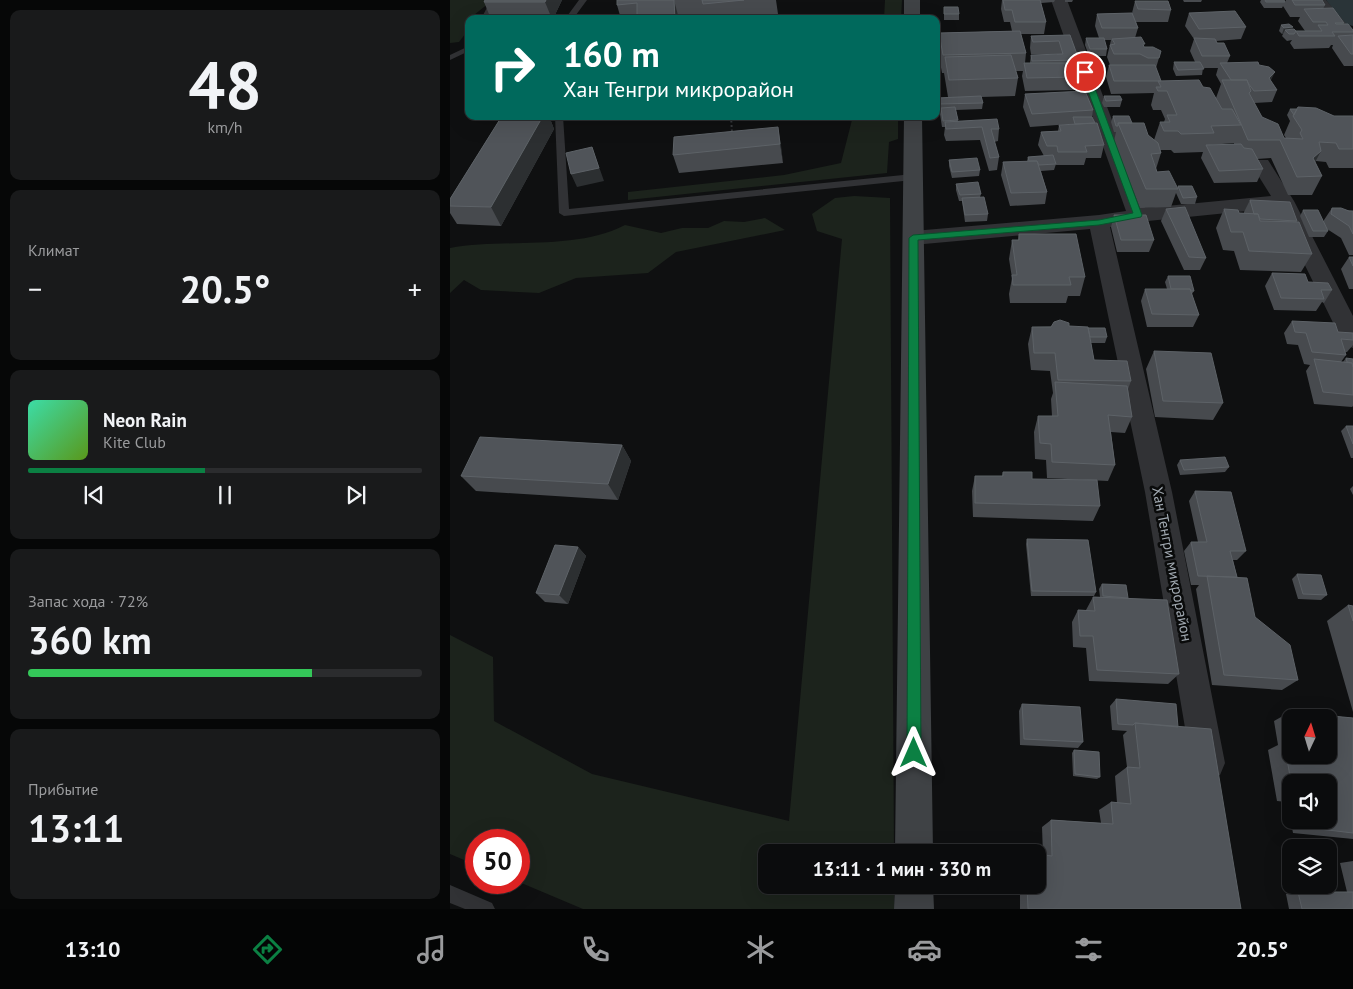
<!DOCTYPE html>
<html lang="ru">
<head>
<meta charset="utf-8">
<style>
	:root { --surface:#0b0c0d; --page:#191a1b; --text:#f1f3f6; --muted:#9a9b9d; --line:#2b2c2e; --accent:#0b8043 }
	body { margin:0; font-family:"PT Sans",sans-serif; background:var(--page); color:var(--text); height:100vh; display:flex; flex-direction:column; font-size:19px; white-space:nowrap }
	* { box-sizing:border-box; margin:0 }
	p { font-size:16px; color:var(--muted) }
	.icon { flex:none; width:28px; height:28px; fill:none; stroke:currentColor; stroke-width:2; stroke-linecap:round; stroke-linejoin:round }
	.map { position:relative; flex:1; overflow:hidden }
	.side { display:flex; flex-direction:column; gap:10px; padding:10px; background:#060707; width:450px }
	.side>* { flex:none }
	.top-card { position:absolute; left:15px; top:15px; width:475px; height:105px; border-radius:10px; box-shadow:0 5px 20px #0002,0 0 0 1px var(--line); background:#00695c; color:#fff; overflow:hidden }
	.needle { width:32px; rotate:4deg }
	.tools { position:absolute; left:832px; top:709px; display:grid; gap:10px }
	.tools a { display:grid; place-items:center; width:55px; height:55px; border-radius:10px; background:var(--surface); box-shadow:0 5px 20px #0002,0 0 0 1px var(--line); font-size:25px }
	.speed { position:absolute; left:15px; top:829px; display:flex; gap:10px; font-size:25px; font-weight:700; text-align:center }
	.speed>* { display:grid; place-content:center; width:65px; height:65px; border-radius:50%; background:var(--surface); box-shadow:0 5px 20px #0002,0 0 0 1px var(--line); line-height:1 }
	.speed .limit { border:8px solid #d22; background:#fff; color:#111 }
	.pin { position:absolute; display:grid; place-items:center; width:42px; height:42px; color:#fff; margin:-21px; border:2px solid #fff; border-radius:50%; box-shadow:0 1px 5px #0007 }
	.me { position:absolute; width:55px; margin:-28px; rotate:0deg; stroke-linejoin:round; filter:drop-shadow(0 0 4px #0008) }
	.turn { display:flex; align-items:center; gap:18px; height:105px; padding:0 15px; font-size:22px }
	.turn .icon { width:65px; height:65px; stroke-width:2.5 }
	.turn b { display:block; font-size:35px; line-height:42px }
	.big { font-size:38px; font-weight:800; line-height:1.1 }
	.side .widget { flex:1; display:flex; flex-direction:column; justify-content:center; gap:8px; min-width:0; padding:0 18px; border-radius:10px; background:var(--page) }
	.side .dial { align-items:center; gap:0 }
	.dial b { font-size:65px; line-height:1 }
	.song { display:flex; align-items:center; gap:15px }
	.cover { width:60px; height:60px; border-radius:8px; background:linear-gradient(135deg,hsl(160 70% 55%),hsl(90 70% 35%)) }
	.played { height:5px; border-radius:2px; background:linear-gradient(90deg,var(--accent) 45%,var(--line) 45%) }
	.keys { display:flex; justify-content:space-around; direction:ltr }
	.heat { display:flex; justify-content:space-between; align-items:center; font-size:28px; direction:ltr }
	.charge { height:8px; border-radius:4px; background:linear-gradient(90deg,#34c759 72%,var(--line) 0) }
	.trip { position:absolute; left:308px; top:844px; width:288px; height:50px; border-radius:10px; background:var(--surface); box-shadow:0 5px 20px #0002,0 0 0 1px var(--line); font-weight:800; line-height:50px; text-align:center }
	.dock { display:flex; height:80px; justify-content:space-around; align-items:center; background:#040505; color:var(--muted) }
	.dock .icon { width:35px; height:35px }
	.dock .selected { color:var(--accent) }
	.dock b { font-size:22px; color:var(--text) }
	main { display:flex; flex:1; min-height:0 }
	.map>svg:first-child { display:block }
	.green { fill:#1c231c }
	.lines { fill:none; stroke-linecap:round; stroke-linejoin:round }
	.river { fill:#2a3438; fill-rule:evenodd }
	.path { stroke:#37393c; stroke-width:2; stroke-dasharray:2 2.5; stroke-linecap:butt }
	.service { fill:#313235; fill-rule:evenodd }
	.minor { fill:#313235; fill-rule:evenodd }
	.secondary { fill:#3f4245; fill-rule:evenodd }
	.wall { fill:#474a4e; fill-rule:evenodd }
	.shaded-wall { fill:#2c2f31 }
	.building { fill:#505459; stroke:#5d6267 }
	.route { fill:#0b8043; stroke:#07532c }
	.labels { text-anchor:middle; stroke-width:5; stroke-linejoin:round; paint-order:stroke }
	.street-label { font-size:15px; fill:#a1a9b1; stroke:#0a0b0b }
</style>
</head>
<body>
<main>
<section class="side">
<div class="widget dial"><b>48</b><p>km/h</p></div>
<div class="widget"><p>Климат</p>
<div class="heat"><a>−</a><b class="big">20.5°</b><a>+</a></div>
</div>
<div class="widget">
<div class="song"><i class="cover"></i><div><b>Neon Rain</b><p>Kite Club</p></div></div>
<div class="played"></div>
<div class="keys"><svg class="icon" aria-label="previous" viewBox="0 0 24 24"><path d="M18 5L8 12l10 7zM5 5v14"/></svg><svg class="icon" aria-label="pause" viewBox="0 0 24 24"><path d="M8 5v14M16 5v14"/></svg><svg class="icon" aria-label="next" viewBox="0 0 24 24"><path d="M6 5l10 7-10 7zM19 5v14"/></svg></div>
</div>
<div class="widget"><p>Запас хода · 72%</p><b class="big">360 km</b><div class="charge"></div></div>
<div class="widget"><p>Прибытие</p><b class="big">13:11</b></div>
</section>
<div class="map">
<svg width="903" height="909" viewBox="0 0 903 909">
	<rect width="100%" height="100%" fill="#0f1011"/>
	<path class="green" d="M0,0H38L39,3L19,19V29L9,42L0,43Z
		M435,0H452L451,19H434Z
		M403,116H448V139L439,142L437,173L178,200V192L334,175L391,163Z
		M404,196L440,198L444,852H316V885H444V909H133L69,882V840H26V865L0,854V635L43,657L44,721L142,774L339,821L392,239L367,231L362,214L385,198Z
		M315,218L335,230L226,252L198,273L126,278L89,293L31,290L14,280L0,293V248C54,238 126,251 175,225L211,233L232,228H258L274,221L294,222Z"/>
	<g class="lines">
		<path class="river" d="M876,0H903V26L894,24Z"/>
		<path class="path" d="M262,116L274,119L296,116
			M281,116L282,133"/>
		<path class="service" d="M41,0H49L39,19H31Z
			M129,0H137L123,19H115Z
			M19,46V51L0,60V55Z
			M105,116H113L119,209L463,174L468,177L463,180L114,216L109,213Z
			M0,885L42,903L45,909H15L0,903Z"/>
		<path class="minor" d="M601,0H617L695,208L821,196L801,164L804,160H818L844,201L903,316V348L895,345L891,339L827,208L688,222L660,227L722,492L775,763L770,775L758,780L746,775L741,763L695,492L640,229L463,245L456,243L453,238L456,233L463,231L649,215L676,211Z
			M860,0H876L903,32V47L897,45Z"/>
		<path class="secondary" d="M454,0H470V19H454Z
			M454,116H472L483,852H445Z
			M445,885H483L484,909H444Z"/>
	</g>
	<path class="wall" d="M35,0H112L103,19H41L34,2Z
		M167,0H326L328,14L296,17L297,19H171L167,5Z
		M552,0H605L604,2L591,3L596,22L594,34H571L576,53L575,63H580L581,55H607V54H581L580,48L581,36L620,35L629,60L627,70L628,77L626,90L575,91L572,76L573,71H566L568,78L565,96L531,97L533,103L532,109L506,110L508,121L549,129L548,141L544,142L549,157L547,170L539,171L530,140L496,141L494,135L495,127H492L490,114V110H488L487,104L488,98L498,97L494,73H492L488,51L489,33L562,31L560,22H554L551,9Z
		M615,0H623L622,2H615Z
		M733,0H752L751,2H734Z
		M811,0H834L835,2L832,8H814L810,2Z
		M836,0H872L875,5L873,9L894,23L893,24L903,30V66H894L882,48L883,45H881L879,48L844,49L840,43L842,40L837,41L832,36L833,34H832L829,31L831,25L843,27L842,29L846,31H855L848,21L850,17H840L833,6Z
		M685,1L721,10L718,22H686L688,28L685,38L694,47L711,51L706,68L711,81L753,87L766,98L771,84L766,75L768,68H753L752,75L726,76L723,69L724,62H745L740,51L744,39L735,26L739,13L796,27L791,39L766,41L767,43L780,56L777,63L809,65L827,90L822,102L804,103L812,117L834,138H836L834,135L840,121L837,115L840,109L884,116H903V168H879L876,162L866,161L865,162L872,176L862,195H838L821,158L807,159L813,169L807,182L764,183L751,158L753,152L724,153L721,150H710L711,153L706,169L707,172L728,188V186L747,197L745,204H731L726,193L721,207L690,208L664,141L666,132H664L661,122L663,116L682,123L704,140L710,122H714L715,119L711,110H703L701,105L704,93L661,94L656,77L659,65H660L657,57L661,40H654L657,49L656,56H639L635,45L636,38H649L645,26L647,14L682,13ZM784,143V144L760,145Z
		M494,7L509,14V20H494Z
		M575,94L643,110L642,117L654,145L651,158H636L634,165H606V164L604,170L591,171L597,192L595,204L560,206L551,175L553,162L577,161L578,157L594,156L588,145L591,132L608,131L609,125H622L621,124L580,127L573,107Z
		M654,96L672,100L670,107H654L652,103Z
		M52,116H99L104,129L51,226L7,224L0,213V199Z
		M328,127L333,163L229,173L223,155Z
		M499,160L530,170L529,176L502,178L499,166Z
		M506,184L531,194L530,197L538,214L537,221L515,222L512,201H509L506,190Z
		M800,200L847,221L846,222L862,254L851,272L790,270L784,251L773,250L766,228L774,209L789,213H794V212Z
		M882,208L903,211V255H899L891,238L877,229L878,231L874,237H859L850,216L853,210L874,222V220Z
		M716,209L756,258L750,270H734L711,221Z
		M664,215L704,240L699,252H667L661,227Z
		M569,234L635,277L630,296H618L616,303H560L559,294L562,278L559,259L562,240H568Z
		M899,257H903V289H899L891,269Z
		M822,273L858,282L882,290L874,303L872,302L866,311L824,310L815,286Z
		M718,276L744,291L742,294L749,315L743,327H697L691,301L695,289H717L715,282Z
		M842,321L888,332L903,333V345L897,352H895L896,355L891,362H893L896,358L903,359V406L902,407L864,404L856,371L860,365L854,364L848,345L837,344L834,333Z
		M619,326L638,328L657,337L655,343H641L644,360L681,381L678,389L682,417L675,433L661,432L665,465L658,481L597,478L596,460L585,459L584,432L588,416H602L601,399L603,393L600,371L581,370L578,344L582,327Z
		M704,351L773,403L763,420L705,417L696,369Z
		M896,426H903V458H901L891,431Z
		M172,445L181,461L168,500L26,491L11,476Z
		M730,460L779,467L775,472L730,475L727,465Z
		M553,472L582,479L650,506L643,521L523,517L522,491L525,476H552Z
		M903,486V495L900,489Z
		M745,491L796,551L787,560H783L787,577L805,617L848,680L832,690L762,685L746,589L749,585H741L734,551L741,542H748L739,501Z
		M577,539L646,592L644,596H581L576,544Z
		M128,547L136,556L118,604L95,602L86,593Z
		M847,574L877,595L871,600L848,599L842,579Z
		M652,584L678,598H677L729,674L718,684L639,681L636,648L623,647L622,622L628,610H636L643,597H650L649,589Z
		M898,605L903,606V712L877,621Z
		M666,699L728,727L791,909H570V885H586L593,855L592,827L601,820L651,823L649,810L661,802L667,803L665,776L677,767L673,735L677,731L662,730L660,706Z
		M572,704L633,742L628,748L570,745L569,711Z
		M840,712L903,718V839L843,833L837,802L827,801L818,750L828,745L824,721ZM841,718L879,755H841ZM841,782L879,820H841Z
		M624,750L650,777L647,779L623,776L622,753Z
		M903,861V909H839L836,894L848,892H897L890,863Z"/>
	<path class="shaded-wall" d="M96,0H112L103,19H102L95,2Z
		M224,0L229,19H225Z
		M843,27L840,33L835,30L833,34H832L834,28Z
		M825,72L819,84V78Z
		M93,116H99L104,129L51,226L41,207Z
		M328,127L331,145L333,163L330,144Z
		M142,147L154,181L127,187L121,174Z
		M871,151L861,170L863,158Z
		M172,445L181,461L168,500L158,484Z
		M128,547L136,556L118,604L109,595Z"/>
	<path class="building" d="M35,0H96L95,2H34Z
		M167,0H224L225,19H187V3L167,5Z
		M252,0H294L253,4Z
		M553,0H590L596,22H565L562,10H555Z
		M815,0H834L835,2H816Z
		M842,0H872L875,5H845Z
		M685,1H718L721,10L688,9Z
		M494,7H508L509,14H494Z
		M883,8L894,23H885L886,24H898L903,30V32H882L885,36H849L846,31H872L868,25H878L876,22H863L854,9Z
		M785,11L796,27L749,29L739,13Z
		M682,13L688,28H652L647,14Z
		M839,24L843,27L834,28L831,25Z
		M844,29L846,31L844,34H839L835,30Z
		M570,31L576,53L493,55L489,33Z
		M620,35L629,60L582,61L581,55L613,54L609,41L583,42L581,36Z
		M903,35V54H901L888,36Z
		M691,37L695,44H693L694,47H703L711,51L709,58H698L690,54H664L660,45L665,44L662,39Z
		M636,38H654L657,49H640Z
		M744,38L765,39L767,43H774L780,56H752Z
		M561,55L568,78L499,80L495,57Z
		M724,62H750L754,69L728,70Z
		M808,62L809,65L819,67L825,72L819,78L827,90L804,91L798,83L797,80H781L770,63Z
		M574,63H625L628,77L577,78Z
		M659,65H705L711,81H664Z
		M749,80L753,87L760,88L772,109H782L791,125L761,126L764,133L731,134L728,131H714L710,122H720L717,115H727L717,91H708L706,87H711L708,81Z
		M772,80H797L801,91L799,93L812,117L828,124L834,138L853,139L850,133L852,130L843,116L848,107L866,108L884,116H903V149H889L886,143L869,142L871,151L863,158L872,176L847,177L830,140H798Z
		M635,91L643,110L582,114L575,94Z
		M531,96L533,103L488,104V98Z
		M654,96H670L672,100L656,101Z
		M505,107L508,120L493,121L491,108Z
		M840,109H847L844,115Z
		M52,116H93L41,207L0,206V199Z
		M663,116H679L682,123H668V126H666Z
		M623,117H642L645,123L625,124Z
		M547,119L549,129H541L549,157L540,158L532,127L496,129L495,122Z
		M647,123L654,145L635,146L637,152H608L607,146H597L591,132L611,131L609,125Z
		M668,123H694L698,135L708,143L711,153L701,154L707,172L719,171L728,189H696Z
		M328,127L330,144L223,155L224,137Z
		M791,144L794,148L802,149L813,169L769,171L756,145Z
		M142,147L149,168L121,174L116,153Z
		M603,155L606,164L589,165L587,161H579L578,157Z
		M527,158L530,170L502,172L499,160Z
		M587,161L597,192L561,193L553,162Z
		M528,182L531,194L510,195L506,184Z
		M728,186H742L747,197L733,198Z
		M534,197L538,214L515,215L512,198Z
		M800,200L840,202L847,221L810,219L808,214H804Z
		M735,207L756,258L739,257L716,209Z
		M882,208H891L899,211H903V234L899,226L881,214Z
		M774,209L788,210L789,213L808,214L810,221L849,222L862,254L799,251L793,232H781Z
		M853,210H868L878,231H863Z
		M664,215H696L704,240H671Z
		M569,234H626L635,277H619L621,285H563L562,275H567L562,240H569Z
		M899,257H903V266Z
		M822,273L855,274L858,282L878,283L882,290H871L874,299L831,298Z
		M718,276H740L744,291H741L740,289H721Z
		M695,289H740L749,315L702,314Z
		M610,320L619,323V326L638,327L644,360L677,361L681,381L608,380L605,353H584L582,327H601L604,322Z
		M842,321L885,323L888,332L903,333V340L891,339L896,355L862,352L856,333L845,332Z
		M638,328H655L657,337H640Z
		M704,351L761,353L773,403L713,401Z
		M896,358L903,359V367L902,363L897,362Z
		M864,359L902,363L903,367V395L873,392Z
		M605,382L677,386L682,417L658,415L665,465L602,462L601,444L590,443L588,416H608Z
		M896,426H903V444Z
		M30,437L172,445L158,484L11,476Z
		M775,457L779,467L734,470L730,460Z
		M553,472H582V479L647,480L650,506L525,503V476H553Z
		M745,491L781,492L796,551H780L787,577L748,576L741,542H757Z
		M577,539L638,540L646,592L582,591Z
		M105,545L128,547L109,595L86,593Z
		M847,574L871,575L877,595L853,594Z
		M757,576L797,578L805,617L840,645L848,680L774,675Z
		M652,584L676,585L678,598L653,596Z
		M643,597L717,600L729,674L647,670L643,636H630L628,610L645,611Z
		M898,605L903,606V621Z
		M666,699L726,704L728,727L685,723L683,725L668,724Z
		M572,704L630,707L633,742L574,739Z
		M840,712L903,718V833L861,828L859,820H879V782H841L834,742L841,743V755H879V718H841V720Z
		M685,723L761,729L791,909H578L577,885H586V854L602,856L601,820L663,824L661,802L681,804L677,767L690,768Z
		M624,750L649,752L650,777L625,774Z
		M848,892H903V909H852Z"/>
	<path class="route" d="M635,70L639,72L692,215L691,217L649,225L468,240L471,753L469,759L464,761L459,759L457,753L459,238L463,235L649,220L683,213L631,72Z"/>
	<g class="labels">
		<g class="street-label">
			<text transform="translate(722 564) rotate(79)" y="5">Хан Тенгри микрорайон</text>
		</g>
	</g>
</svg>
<div class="tools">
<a><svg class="needle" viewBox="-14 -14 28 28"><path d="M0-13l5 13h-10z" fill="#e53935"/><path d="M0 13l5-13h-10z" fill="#9a9b9d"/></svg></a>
<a><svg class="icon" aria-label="sound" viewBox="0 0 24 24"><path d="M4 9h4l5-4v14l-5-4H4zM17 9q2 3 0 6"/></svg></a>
<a><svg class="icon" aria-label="layers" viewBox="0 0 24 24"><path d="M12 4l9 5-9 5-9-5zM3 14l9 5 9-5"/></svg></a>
</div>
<div class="speed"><div class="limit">50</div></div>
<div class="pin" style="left:635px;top:72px;background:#d93025"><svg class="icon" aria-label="arrive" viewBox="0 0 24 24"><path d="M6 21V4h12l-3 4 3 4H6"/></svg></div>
<svg class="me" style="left:464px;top:753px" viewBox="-20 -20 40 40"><path d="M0-17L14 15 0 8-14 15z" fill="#0b8043" stroke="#fff" stroke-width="4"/></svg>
<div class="trip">13:11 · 1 мин · 330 m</div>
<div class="top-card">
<div class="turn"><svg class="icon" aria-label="right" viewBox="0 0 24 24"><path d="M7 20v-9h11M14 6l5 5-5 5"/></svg><div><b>160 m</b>Хан Тенгри микрорайон</div></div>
</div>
</div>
</main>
<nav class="dock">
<b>13:10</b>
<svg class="icon selected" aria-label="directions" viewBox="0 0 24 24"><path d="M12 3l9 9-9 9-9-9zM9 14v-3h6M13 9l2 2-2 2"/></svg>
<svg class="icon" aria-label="music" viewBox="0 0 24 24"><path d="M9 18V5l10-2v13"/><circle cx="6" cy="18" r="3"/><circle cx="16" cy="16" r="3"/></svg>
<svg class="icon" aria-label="phone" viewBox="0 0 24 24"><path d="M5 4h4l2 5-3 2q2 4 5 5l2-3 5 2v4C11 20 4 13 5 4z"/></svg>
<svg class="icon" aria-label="climate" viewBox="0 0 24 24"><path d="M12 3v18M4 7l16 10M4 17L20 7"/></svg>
<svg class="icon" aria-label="car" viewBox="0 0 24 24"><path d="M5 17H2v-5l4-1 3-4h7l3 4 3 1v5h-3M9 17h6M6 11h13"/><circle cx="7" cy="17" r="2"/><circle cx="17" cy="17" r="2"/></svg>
<svg class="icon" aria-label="filters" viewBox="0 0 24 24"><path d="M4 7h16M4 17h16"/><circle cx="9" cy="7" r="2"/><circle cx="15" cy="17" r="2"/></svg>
<b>20.5°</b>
</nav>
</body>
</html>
